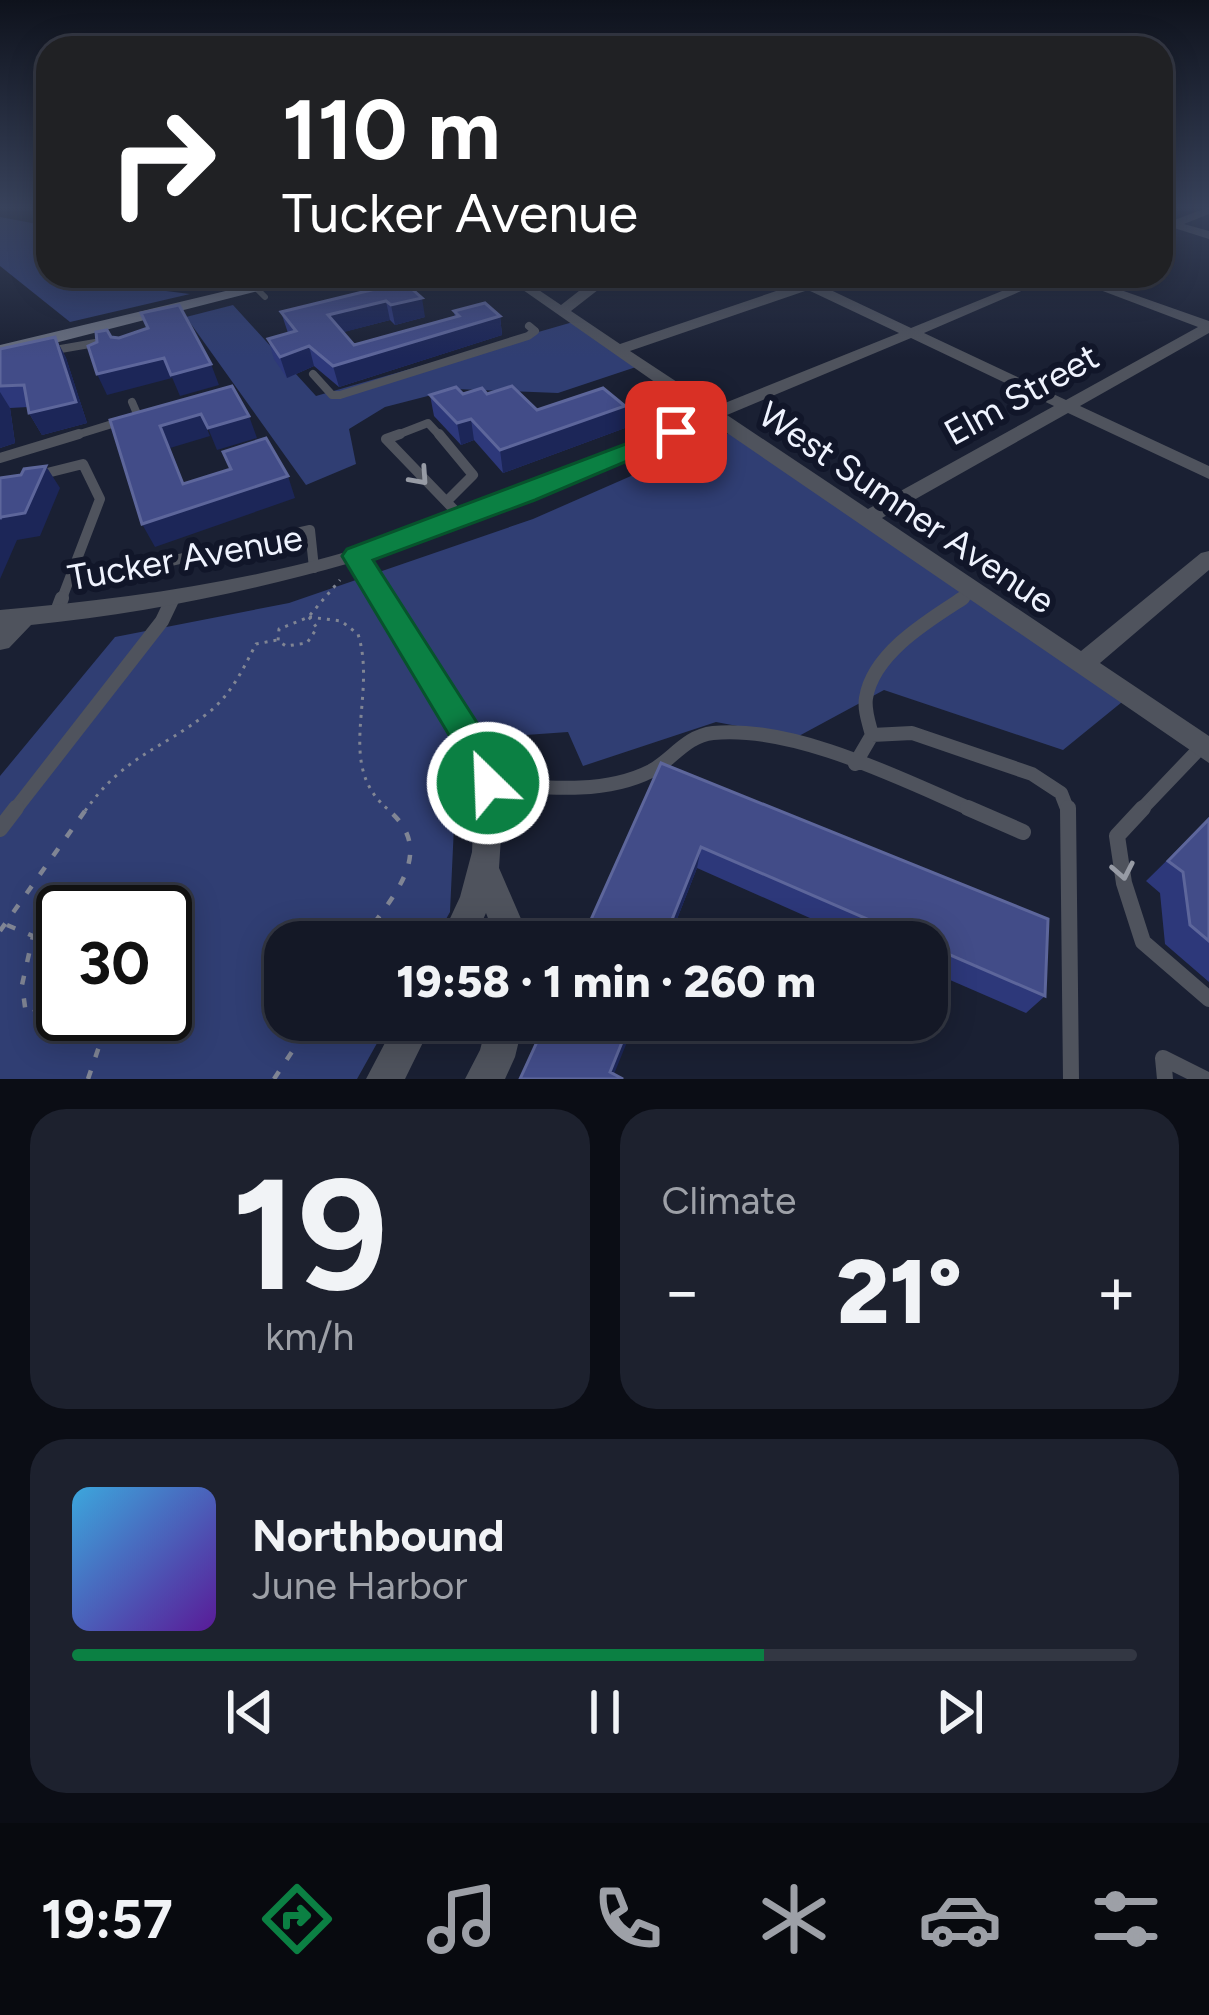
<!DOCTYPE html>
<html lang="en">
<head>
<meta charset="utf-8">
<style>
	:root { --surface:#141826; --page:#1d212e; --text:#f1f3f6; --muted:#9da0a7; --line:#333743; --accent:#0b8043 }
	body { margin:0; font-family:Figtree,sans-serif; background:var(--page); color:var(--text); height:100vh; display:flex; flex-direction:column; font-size:45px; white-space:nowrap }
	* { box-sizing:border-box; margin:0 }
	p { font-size:39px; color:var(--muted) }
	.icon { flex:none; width:66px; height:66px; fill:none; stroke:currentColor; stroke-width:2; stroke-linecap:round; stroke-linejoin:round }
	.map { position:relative; height:1079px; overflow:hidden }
	.details { display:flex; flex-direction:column; gap:30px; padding:30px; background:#0b0d15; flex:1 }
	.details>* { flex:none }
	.hud { position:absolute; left:36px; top:36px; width:1137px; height:252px; border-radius:36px; box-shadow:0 6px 30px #0003,0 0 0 3px var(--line); background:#202124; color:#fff; overflow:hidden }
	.speed { position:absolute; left:36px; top:885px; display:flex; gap:24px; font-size:60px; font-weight:700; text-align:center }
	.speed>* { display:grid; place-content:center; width:156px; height:156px; border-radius:50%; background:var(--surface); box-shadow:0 6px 30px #0003,0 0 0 3px var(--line); line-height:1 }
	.speed .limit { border:6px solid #111; border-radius:18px; background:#fff; color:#111 }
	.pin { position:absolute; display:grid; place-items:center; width:102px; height:102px; color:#fff; margin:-51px; border-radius:24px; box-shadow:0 6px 18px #0006 }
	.me { position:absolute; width:132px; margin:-66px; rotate:336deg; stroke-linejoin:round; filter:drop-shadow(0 0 9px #0008) }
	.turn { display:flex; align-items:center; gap:42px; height:252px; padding:0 48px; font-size:54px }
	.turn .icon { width:156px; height:156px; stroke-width:2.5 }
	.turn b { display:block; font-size:84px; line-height:102px }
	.big { font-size:90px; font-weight:800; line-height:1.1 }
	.details .card { flex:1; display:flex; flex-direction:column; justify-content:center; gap:18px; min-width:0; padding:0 42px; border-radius:36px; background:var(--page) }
	.details .dial { align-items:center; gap:0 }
	.dial b { font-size:156px; line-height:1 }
	.song { display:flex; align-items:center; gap:36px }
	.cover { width:144px; height:144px; border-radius:18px; background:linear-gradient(135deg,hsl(200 70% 55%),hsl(270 70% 35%)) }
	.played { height:12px; border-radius:6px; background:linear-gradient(90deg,var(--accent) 65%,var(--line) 65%) }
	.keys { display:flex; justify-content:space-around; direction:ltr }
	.heat { display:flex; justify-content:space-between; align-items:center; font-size:66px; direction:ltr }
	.details .tiles { flex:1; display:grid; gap:30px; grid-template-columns:1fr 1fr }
	.card:last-child { grid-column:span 2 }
	.trip { position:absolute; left:264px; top:921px; width:684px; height:120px; border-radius:36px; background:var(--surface); box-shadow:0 6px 30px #0003,0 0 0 3px var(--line); font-weight:800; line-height:120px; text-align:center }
	.tab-bar { display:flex; height:192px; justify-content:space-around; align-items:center; background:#080a0f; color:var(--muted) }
	.tab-bar .icon { width:84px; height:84px }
	.tab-bar .selected { color:var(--accent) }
	.tab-bar b { font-size:54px; color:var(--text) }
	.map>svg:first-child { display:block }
	.green { fill:#303e73; fill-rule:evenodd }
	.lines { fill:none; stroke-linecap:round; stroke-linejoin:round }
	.path-far1 { stroke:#808594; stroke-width:3; stroke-dasharray:3 6; stroke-linecap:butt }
	.path { stroke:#808594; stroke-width:4.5; stroke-dasharray:9 14; stroke-linecap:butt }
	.lane-far4 { stroke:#4f535d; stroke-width:6 }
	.lane-far3 { stroke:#4f535d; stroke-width:8 }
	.lane-far2 { stroke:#4f535d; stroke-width:10 }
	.lane-far1 { stroke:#4f535d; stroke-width:14 }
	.lane { stroke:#4f535d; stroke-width:16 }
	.street { fill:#4f535d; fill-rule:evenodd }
	.secondary { fill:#696f7f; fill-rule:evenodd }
	.wall { fill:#2d387a }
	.shaded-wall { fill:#1c2658 }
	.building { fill:#424c88; stroke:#5d669b; stroke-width:3 }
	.oneway { stroke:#979ba5 }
	.route { fill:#0b8043; stroke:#07532c; stroke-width:3 }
	.labels { text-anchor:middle; stroke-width:12; stroke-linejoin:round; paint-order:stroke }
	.street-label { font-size:36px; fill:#eff3fe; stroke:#111629 }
</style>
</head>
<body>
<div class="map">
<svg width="1209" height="1079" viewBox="0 0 1209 1079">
	<rect width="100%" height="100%" fill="#1a2033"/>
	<path class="green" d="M0,217L48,226V276H168L158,290L190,294L70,322L0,266Z
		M233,305L316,396L573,322L639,366L558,393L455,389L385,407L349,429L356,464L306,485L186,317Z
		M729,433L1122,702L1063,750L884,690L797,737L716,722L583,766L568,732L458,740L450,912L433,942H285V1020H390L357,1079H0V776L115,637L289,603L533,519ZM63,912H165V1014H63Z"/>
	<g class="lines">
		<path class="path-far1" d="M310,615L340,580
			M309,617L317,628L307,643L286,646L278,641L279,629Z
			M309,617L341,621L358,634C378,697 333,766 390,811
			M85,811C125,755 159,751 208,713C231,695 243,669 256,644L277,640"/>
		<path class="path" d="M7,925L33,936L22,985L26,1014L63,1004
			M0,931L87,808
			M361,942C389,899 441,852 386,808
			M88,1079L110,1014
			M274,1079L313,1020"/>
		<path class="lane-far4" d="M257,289L265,297"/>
		<path class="lane-far3" d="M49,351L101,342
			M313,374L332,395H340L528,336L535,331L529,326
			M70,437L138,416L132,402
			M392,437L428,423L441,437"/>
		<path class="lane-far2" d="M400,434L386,439L463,519
			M439,434L473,475L448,500
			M0,458L79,434
			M39,475L83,464L100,499L61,601
			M166,562L310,530L314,568
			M959,601L973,592"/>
		<path class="lane-far1" d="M56,614L62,598
			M872,735C869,723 864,710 866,698C873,653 929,620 963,598
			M855,764L872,735L912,733L1032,774L1061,793L1068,811
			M488,783C540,787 602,796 651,771C673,759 686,736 713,733C795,725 901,779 975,811
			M14,811L162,621L173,598
			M1140,811L1202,746"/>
		<path class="lane" d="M968,808L1023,832
			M1068,808L1071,1079
			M1143,808L1117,836L1124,883L1143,942L1209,999
			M0,829L16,808
			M1165,1079L1163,1058L1205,1079"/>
		<path class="street" d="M1209,207V214L1184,224L1209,231V239L1174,228L1161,232V225Z
			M503,276H518L561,305L593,280L625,276L603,286L571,311L620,344L797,284L784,276H800L810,280L841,276L820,285L911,328L1039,276H1056L924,333L1066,400L1198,327L1063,276H1081L1209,321V333L1080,406L1209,466V479L1068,413L882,518L1081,651L1201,553L1209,551V570L1100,663L1209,736V763L711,422L416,544L368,558L495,757L503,806L499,868L531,942H497L486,913L473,942H439L460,897L472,852L474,806L468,760L350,563C244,593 140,614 31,625L9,648L0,650V610C136,598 273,579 403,534C503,499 601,453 699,413ZM808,290L899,333L715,407L630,351ZM911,338L1054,406L868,509L727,415Z
			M397,1020H434L405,1079H366Z
			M488,1020H524L515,1057L505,1079H465L480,1050Z"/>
		<path class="secondary" d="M288,276H317L0,357V345Z"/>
	</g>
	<path class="wall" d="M404,282L425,317L395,325L390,320L343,332L354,345L455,318L454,311L500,316L502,335L339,387L314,366L287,378L274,359L268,339L288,333L281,312Z
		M55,337L66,358L87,423L42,435L29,413L28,407L10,408L15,443L0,448V349Z
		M487,394L537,410L625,428L503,473L474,440L461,445L434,416L430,395Z
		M661,763L1045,996L1026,1013L927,970V942H864L697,868L668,942H581Z
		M1209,819V982L1165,944L1160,893L1146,881Z"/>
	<path class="shaded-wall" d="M422,298L425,317L395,325L391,305Z
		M386,301L390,320L333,335L328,315Z
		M500,316L502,335L339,387L333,366Z
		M55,337L66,358L87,423L42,435L29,413Z
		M309,346L314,366L287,378L280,357Z
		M164,358L172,378L107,395L97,374Z
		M211,364L219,385L180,396L171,375Z
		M0,392L10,408L15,443L0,448Z
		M625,406V428L503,473L500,450Z
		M201,414L210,436L170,448L193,507L160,426Z
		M249,416L257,438L217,450L208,428Z
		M471,419L474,440L461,445L457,423Z
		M46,466L60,488L40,536L17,540L0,579V519Z
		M288,476L295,498L155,547L142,524Z
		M701,847L697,868L668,942H663Z
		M631,1020H636L612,1079L610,1072Z"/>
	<path class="building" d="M404,282L422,298L391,305L386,301L328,315L354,345L459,316L454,311L485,303L500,316L333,366L309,346L280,357L268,339L296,331L281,312Z
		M179,305L211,364L171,375L164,358L97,374L88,346L97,342L96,332L107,330L111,337L119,338L148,328L141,313Z
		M55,337L76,402L29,413L24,385L0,386V349Z
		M232,386L249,416L208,428L201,414L160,426L183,484L231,469L223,452L266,438L288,476L142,524L110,420Z
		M512,386L537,410L603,388L625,406L500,450L471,419L457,423L430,395L456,387L463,394L482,388L487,394Z
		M46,466L25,513L1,517L0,519V478L21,475L24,469Z
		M661,763L1048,919L1045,996L927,945V942H920L701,847L663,942H581Z
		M1209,819V941L1190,925L1183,872L1168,861Z
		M547,1020H631L610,1072L623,1079H520Z"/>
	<defs><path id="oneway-chevron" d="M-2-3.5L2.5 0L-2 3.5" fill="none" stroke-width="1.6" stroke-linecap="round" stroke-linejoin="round" transform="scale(3)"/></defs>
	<g class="oneway">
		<use href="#oneway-chevron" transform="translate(420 477) rotate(48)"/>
		<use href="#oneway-chevron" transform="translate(1123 871) rotate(79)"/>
	</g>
	<linearGradient id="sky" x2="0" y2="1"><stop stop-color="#0e121c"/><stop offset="0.58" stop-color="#38425b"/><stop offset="1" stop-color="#38425b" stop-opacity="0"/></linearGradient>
	<rect width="1209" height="358" fill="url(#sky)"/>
	<path class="route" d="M676,425L688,432L684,437L535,500L373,560L499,757L506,783L501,795L488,799L474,795L464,760L342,556L347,549Z"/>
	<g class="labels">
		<g class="street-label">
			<text transform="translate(1021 394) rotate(-29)" y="13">Elm Street</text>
			<text transform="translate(907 507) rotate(34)" y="13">West Sumner Avenue</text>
			<text transform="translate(185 557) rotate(-10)" y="13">Tucker Avenue</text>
		</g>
	</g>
</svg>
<div class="speed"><div class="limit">30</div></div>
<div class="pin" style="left:676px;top:432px;background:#d93025"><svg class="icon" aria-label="arrive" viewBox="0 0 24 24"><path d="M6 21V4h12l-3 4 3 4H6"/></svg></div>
<svg class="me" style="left:488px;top:783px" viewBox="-20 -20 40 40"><circle r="17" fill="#0b8043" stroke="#fff" stroke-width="3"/><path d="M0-11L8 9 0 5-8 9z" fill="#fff"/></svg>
<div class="trip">19:58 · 1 min · 260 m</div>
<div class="hud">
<div class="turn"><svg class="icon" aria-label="right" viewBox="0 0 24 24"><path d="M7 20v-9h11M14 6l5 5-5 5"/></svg><div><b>110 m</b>Tucker Avenue</div></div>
</div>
</div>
<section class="details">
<div class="tiles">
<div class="card dial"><b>19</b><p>km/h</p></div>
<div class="card"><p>Climate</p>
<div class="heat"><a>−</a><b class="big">21°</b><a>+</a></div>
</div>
<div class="card">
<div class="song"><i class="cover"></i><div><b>Northbound</b><p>June Harbor</p></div></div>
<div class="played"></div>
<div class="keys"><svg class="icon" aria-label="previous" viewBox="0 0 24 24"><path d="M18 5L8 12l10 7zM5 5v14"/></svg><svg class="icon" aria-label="pause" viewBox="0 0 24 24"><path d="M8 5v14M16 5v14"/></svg><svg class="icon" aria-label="next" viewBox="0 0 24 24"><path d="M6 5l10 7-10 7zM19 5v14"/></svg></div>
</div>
</div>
</section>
<nav class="tab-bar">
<b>19:57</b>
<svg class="icon selected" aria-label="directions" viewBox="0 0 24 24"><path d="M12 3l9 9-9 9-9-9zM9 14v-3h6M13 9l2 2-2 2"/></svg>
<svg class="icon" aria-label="music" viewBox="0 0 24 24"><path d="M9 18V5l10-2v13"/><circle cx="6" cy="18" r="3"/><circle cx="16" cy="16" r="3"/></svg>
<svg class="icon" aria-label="phone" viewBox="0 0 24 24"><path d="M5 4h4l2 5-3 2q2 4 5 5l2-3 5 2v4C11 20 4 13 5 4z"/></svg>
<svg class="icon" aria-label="climate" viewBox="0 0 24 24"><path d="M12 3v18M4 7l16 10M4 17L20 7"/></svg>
<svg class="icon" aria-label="car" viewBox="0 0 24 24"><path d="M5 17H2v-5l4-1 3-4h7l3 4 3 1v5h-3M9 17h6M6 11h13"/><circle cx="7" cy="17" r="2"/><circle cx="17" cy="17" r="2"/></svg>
<svg class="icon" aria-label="filters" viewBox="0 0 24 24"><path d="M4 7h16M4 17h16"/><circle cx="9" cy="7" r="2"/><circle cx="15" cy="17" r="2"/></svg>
</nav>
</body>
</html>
